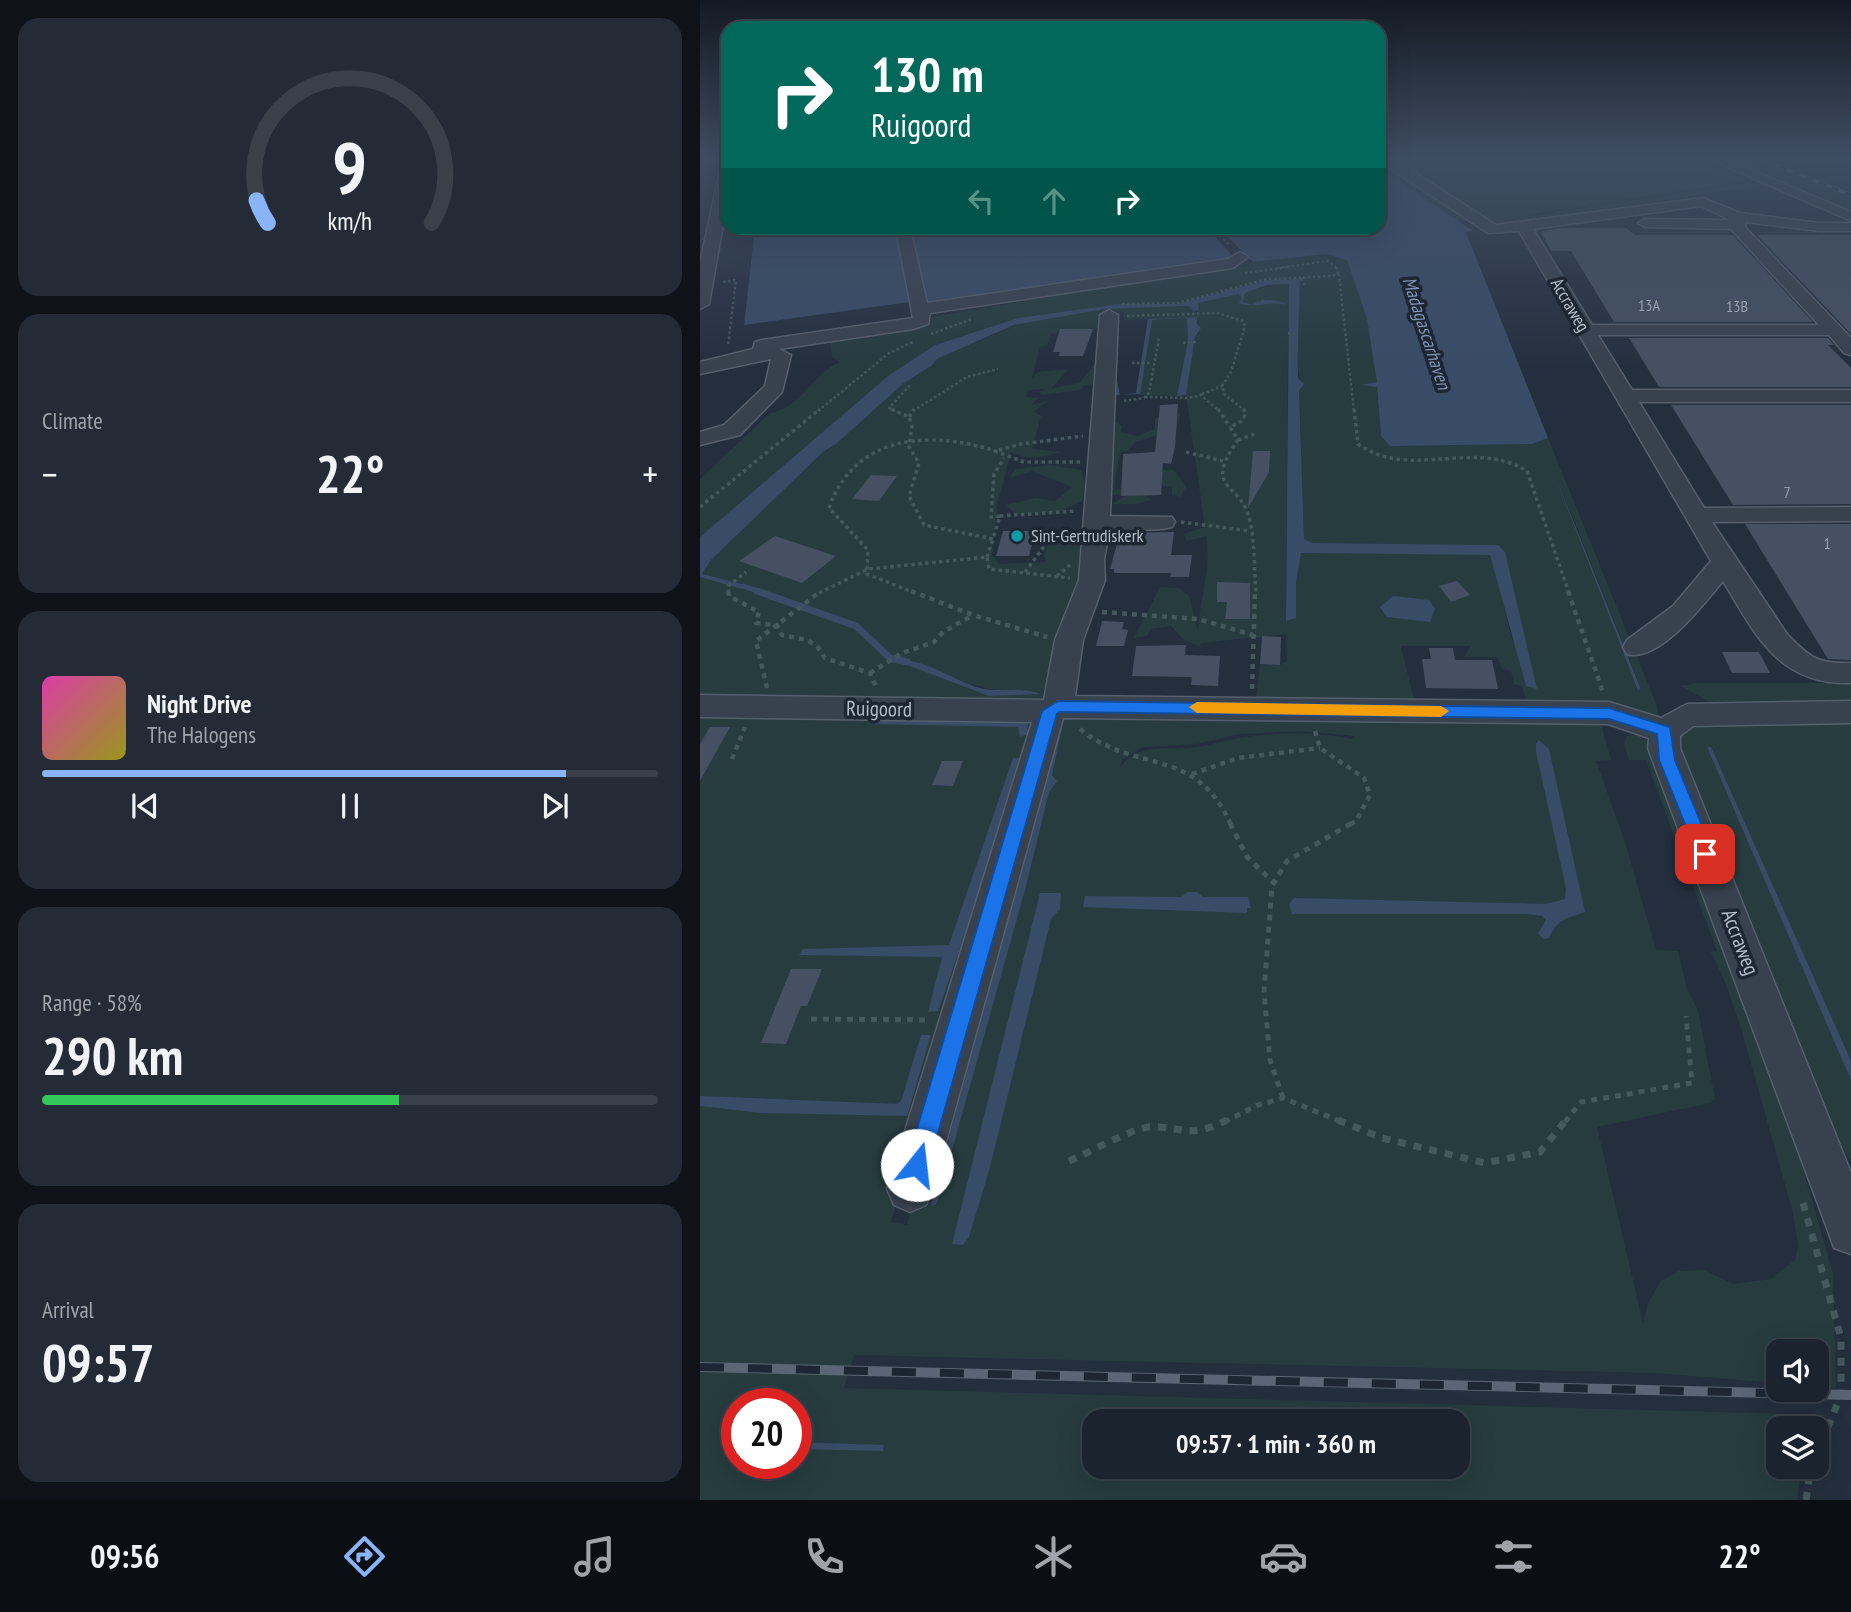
<!DOCTYPE html>
<html lang="en">
<head>
<meta charset="utf-8">
<style>
	:root { --surface:#1b232e; --page:#242b36; --text:#f1f3f6; --muted:#a0a4aa; --line:#39404a; --accent:#8ab4f8 }
	body { margin:0; font-family:"PT Sans Narrow",sans-serif; background:var(--page); color:var(--text); height:100vh; display:flex; flex-direction:column; font-size:26px; white-space:nowrap }
	* { box-sizing:border-box; margin:0 }
	p { font-size:23px; color:var(--muted) }
	.icon { flex:none; width:38px; height:38px; fill:none; stroke:currentColor; stroke-width:2; stroke-linecap:round; stroke-linejoin:round }
	.map { position:relative; flex:1; overflow:hidden }
	.panel { display:flex; flex-direction:column; gap:18px; padding:18px; background:#0f1319; width:700px }
	.panel>* { flex:none }
	.banner { position:absolute; left:21px; top:21px; width:665px; height:214px; border-radius:21px; box-shadow:0 7px 28px #0002,0 0 0 2px var(--line); background:#00695c; color:#fff; overflow:hidden }
	.fabs { position:absolute; left:1066px; top:1339px; display:grid; gap:14px }
	.fabs a { display:grid; place-items:center; width:63px; height:63px; border-radius:14px; background:var(--surface); box-shadow:0 7px 28px #0002,0 0 0 2px var(--line); font-size:35px }
	.speed { position:absolute; left:21px; top:1388px; display:flex; gap:14px; font-size:35px; font-weight:700; text-align:center }
	.speed>* { display:grid; place-content:center; width:91px; height:91px; border-radius:50%; background:var(--surface); box-shadow:0 7px 28px #0002,0 0 0 2px var(--line); line-height:1 }
	.speed .limit { border:10px solid #d22; background:#fff; color:#111 }
	.pin { position:absolute; display:grid; place-items:center; width:60px; height:60px; color:#fff; margin:-30px; border-radius:14px; box-shadow:0 4px 10px #0006 }
	.me { position:absolute; width:77px; margin:-38px; rotate:16deg; stroke-linejoin:round; filter:drop-shadow(0 0 5px #0008) }
	.turn { display:flex; align-items:center; gap:24px; height:147px; padding:0 35px; font-size:32px }
	.turn .icon { width:91px; height:91px; stroke-width:2.5 }
	.turn b { display:block; font-size:49px; line-height:60px }
	.lanes { display:flex; align-items:center; height:66px; padding:0 35px; background:#0003; justify-content:center; gap:35px; direction:ltr }
	.lanes .off { opacity:.35 }
	.big { font-size:52px; font-weight:700; line-height:1.1 }
	.panel .tile { flex:1; display:flex; flex-direction:column; justify-content:center; gap:10px; min-width:0; padding:0 24px; border-radius:21px; background:var(--page) }
	.panel .dial { align-items:center; gap:0 }
	.dial svg { height:182px; overflow:visible; fill:none; stroke:var(--line); stroke-width:7; stroke-linecap:round; text-anchor:middle }
	.dial text { fill:var(--text); stroke:none }
	.song { display:flex; align-items:center; gap:21px }
	.cover { width:84px; height:84px; border-radius:10px; background:linear-gradient(135deg,hsl(320 70% 55%),hsl(60 70% 35%)) }
	.played { height:7px; border-radius:4px; background:linear-gradient(90deg,var(--accent) 85%,var(--line) 85%) }
	.keys { display:flex; justify-content:space-around; direction:ltr }
	.heat { display:flex; justify-content:space-between; align-items:center; font-size:38px; direction:ltr }
	.charge { height:10px; border-radius:5px; background:linear-gradient(90deg,#34c759 58%,var(--line) 0) }
	.trip { position:absolute; left:382px; top:1409px; width:388px; height:70px; border-radius:21px; background:var(--surface); box-shadow:0 7px 28px #0002,0 0 0 2px var(--line); font-weight:700; line-height:70px; text-align:center }
	.dock { display:flex; height:112px; justify-content:space-around; align-items:center; background:#0b0e12; color:var(--muted) }
	.dock .icon { width:49px; height:49px }
	.dock .on { color:var(--accent) }
	.dock b { font-size:32px; color:var(--text) }
	main { display:flex; flex:1; min-height:0 }
	.map>svg:first-child { display:block }
	.green { fill:#263c3f; fill-rule:evenodd }
	.water { fill:#394c67 }
	.lines { fill:none; stroke-linecap:round; stroke-linejoin:round }
	.stream-far1 { stroke:#394c67; stroke-width:5 }
	.stream { stroke:#394c67; stroke-width:7 }
	.building { fill:#455162 }
	.minor-casing { stroke:#565f6c; stroke-width:3 }
	.path-far5 { stroke:#44595c; stroke-width:2; stroke-dasharray:2.5 2.5; stroke-linecap:butt }
	.path-far4 { stroke:#44595c; stroke-width:2.5; stroke-dasharray:2.5 2.5; stroke-linecap:butt }
	.path-far3 { stroke:#44595c; stroke-width:3.5; stroke-dasharray:3.5 3.5; stroke-linecap:butt }
	.path-far2 { stroke:#44595c; stroke-width:4.5; stroke-dasharray:5 5; stroke-linecap:butt }
	.path-far1 { stroke:#44595c; stroke-width:5; stroke-dasharray:6 6; stroke-linecap:butt }
	.path { stroke:#44595c; stroke-width:7; stroke-dasharray:8 8; stroke-linecap:butt }
	.minor { fill:#38414e; fill-rule:evenodd }
	.rail-far1-casing { stroke:#5a6575; stroke-width:3.5 }
	.rail-casing { stroke:#5a6575; stroke-width:10 }
	.rail-far1 { stroke:#1d2633; stroke-width:2.5; stroke-dasharray:7; stroke-linecap:butt }
	.rail { stroke:#1d2633; stroke-width:8; stroke-dasharray:24; stroke-linecap:butt }
	.route { fill:#1a73e8; stroke:#114b97; stroke-width:2 }
	.slow { fill:#f59e0b }
	.culture-dot { fill:#0f9aa8; stroke:#1d2633; stroke-width:2.5 }
	.labels { text-anchor:middle; stroke-width:7; stroke-linejoin:round; paint-order:stroke }
	.far-number-label { font-size:16px; fill:#98a1af }
	.far-street-label { font-size:18px; fill:#b4bcc9; stroke:#1d2633 }
	.far-poi-label { font-size:18px; fill:#b4bcc9; stroke:#1d2633; text-anchor:start }
	.far-water-label { font-size:19px; font-style:italic; fill:#7c92b1; stroke:#1d2633 }
	.street-label { font-size:21px; fill:#b4bcc9; stroke:#1d2633 }
</style>
</head>
<body>
<main>
<section class="panel">
<div class="tile dial"><svg viewBox="0 0 100 80">
<path d="M14 69A42 42 0 1 1 86 69"/>
<path d="M14 69A42 42 0 0 1 9 59" stroke="#8ab4f8"/>
<text x="50" y="56" font-size="32" font-weight="700">9</text>
<text x="50" y="72" font-size="11">km/h</text>
</svg></div>
<div class="tile"><p>Climate</p>
<div class="heat"><a>−</a><b class="big">22°</b><a>+</a></div>
</div>
<div class="tile">
<div class="song"><i class="cover"></i><div><b>Night Drive</b><p>The Halogens</p></div></div>
<div class="played"></div>
<div class="keys"><svg class="icon" aria-label="previous" viewBox="0 0 24 24"><path d="M18 5L8 12l10 7zM5 5v14"/></svg><svg class="icon" aria-label="pause" viewBox="0 0 24 24"><path d="M8 5v14M16 5v14"/></svg><svg class="icon" aria-label="next" viewBox="0 0 24 24"><path d="M6 5l10 7-10 7zM19 5v14"/></svg></div>
</div>
<div class="tile"><p>Range · 58%</p><b class="big">290 km</b><div class="charge"></div></div>
<div class="tile"><p>Arrival</p><b class="big">09:57</b></div>
</section>
<div class="map">
<svg width="1151" height="1500" viewBox="0 0 1151 1500">
	<rect width="100%" height="100%" fill="#242f3e"/>
	<path class="green" d="M679,156H991L1060,186L792,226L778,219L759,222L679,167ZM1042,182L1047,183L794,222L859,209Z
		M1022,156H1051L1151,197V209Z
		M626,254L647,260L667,319L678,383L660,385L677,386L681,436L761,443L832,444L848,438L957,706L958,717L902,706L827,705L822,686L814,684L811,671L802,669L797,657H764L771,646H701L715,704L556,700L560,664L580,665L587,661L586,634L501,643L500,646L485,641L471,626L451,629L447,636L434,638L460,587L479,588L489,596L498,630C500,598 512,567 506,536L487,541L483,534L505,527L486,395L495,337L500,333L497,317L487,318L488,340L477,396L439,395L452,320L484,318L424,320L423,312L407,313L405,327L352,333L347,345L340,347L332,378L338,372L368,369L352,388L379,383L396,363L398,368L395,384L385,385L380,390L342,395L339,392L346,389L328,390L326,397L338,398L331,405L347,401L334,412L341,416L332,449L362,452C345,457 327,461 311,453L298,501L292,555L299,564L345,562C342,536 364,536 384,536L387,560L348,700L0,701V577L53,587L1,575L11,560L124,451L136,444L204,383L231,366L237,359L324,322L404,309L488,306L495,311L498,310V303L539,294L543,302L545,293L575,284L591,285L588,338L586,621L596,618V583L601,553L784,554L791,555L814,647L803,549L798,545L612,543L604,539L599,391L604,384C590,376 601,299 600,279L560,282L477,304H419L318,318L235,345L188,376L0,537V479L70,413C101,409 112,373 140,362L132,357L130,339L226,318L553,262ZM855,473L940,686L939,690L937,688ZM206,660C222,661 231,670 246,676C276,687 304,694 336,692L289,696L208,665Z
		M465,412L480,414L477,429L435,442L429,450L420,452L414,489L446,490L461,470H474L486,487L480,497L472,495V488L459,485L444,495L452,500L436,504H412L429,494L409,495L413,475L410,428L413,420L422,426L421,432L437,436L455,429V419Z
		M350,465L381,470L386,484L382,501L359,512L315,514L306,505L335,498L355,501L372,487L332,471L310,478L315,469Z
		M996,683H1151V702H1009L981,686Z
		M0,712L334,719L191,1222L207,1225L332,787L358,717L894,721L902,727L911,760L896,761L925,842L956,950L978,951L987,989L998,1010L1015,1099L1010,1103L897,1127L943,1323L948,1303L961,1281L979,1271L1003,1270L1034,1284L1071,1279L1095,1260L1098,1246L1093,1213L1041,1028L1026,984L1011,952L1017,951L946,760H929L924,744L927,736L937,735L947,740L1088,1116L1133,1274L1136,1388L1117,1386L1116,1351H1078V1383L955,1373L154,1355L144,1388L1126,1415L1117,1437L1116,1428H1078V1466L1101,1467L1097,1500H0ZM600,731L655,736L652,739C616,732 576,732 539,738C525,740 512,745 497,747C467,752 439,740 419,769L422,760L443,747L497,744L539,734ZM37,1404H96V1463H37ZM394,1421H758V1466H394Z
		M1006,721L1151,724V1161L1119,1108L976,738L989,725Z"/>
	<path class="water" d="M679,167L773,231L766,232L767,235L848,438L832,444L690,446L681,436L677,387L660,385L677,382L667,319L647,260L626,254L553,262L519,228H679Z
		M55,228H197L210,302L44,325Z
		M210,228H507L532,255L524,262L226,306Z
		M600,279C599,313 597,345 598,378L604,384L599,391L604,539L612,543L798,545L805,552L837,689L826,686L790,555L601,553L596,583V618L586,621L589,284L567,285L545,293L543,302L552,305C563,298 579,299 587,305C569,300 556,309 539,303L542,299L539,294L498,303L499,310L494,311L488,306L404,309L314,325L237,359L231,366L204,383L136,444L124,451L11,560L2,574L57,588L42,589L0,577V537L188,376L235,345L318,318L419,304H477L568,280Z
		M497,317V324L501,328L495,337L486,395L477,396L488,340L487,318L452,320L440,394L416,395L417,381L420,395L436,393L448,319Z
		M854,473L940,687L939,691L937,688Z
		M693,596L729,600L735,609L730,622L687,617L680,607Z
		M205,660C233,663 257,683 284,689C300,692 326,687 340,694L289,696L207,665Z
		M174,719L321,721L328,724L327,734L320,737L318,727L168,724Z
		M358,727L362,728L352,775L357,781L349,792L325,890L238,1200L235,1205L231,1206Z
		M839,740L849,749L885,912C866,919 858,918 849,938L843,939L838,933L846,920L842,916L826,914H592L589,904L594,898L846,904L865,899L866,888L836,752V744Z
		M1007,747H1011L1151,1061V1080Z
		M313,758H323L315,791L238,1011L228,1012L242,957L99,955L103,949L249,945Z
		M488,892H497L503,897H548L551,908H547V913L383,907L385,896L481,897Z
		M340,893H361L360,909L351,919L290,1167L269,1237L263,1245L252,1244Z
		M221,1035H231L207,1116L62,1113L0,1106V1096L197,1104L201,1101Z
		M96,1442L184,1445L183,1451L96,1449Z"/>
	<g class="lines">
		<path class="stream-far1" d="M43,586L62,593"/>
		<path class="stream" d="M57,591L156,626L190,658L207,662"/>
	</g>
	<path class="building" d="M857,228H926L935,235H1033L1113,322H914L871,251H851L841,232Z
		M1057,235H1151V334Z
		M360,329H393L383,356H359L360,352H353Z
		M929,338H1128L1134,345H1128L1151,368V387H959Z
		M478,404L475,447L471,464L463,463L461,495L421,496L423,454L455,452L460,405Z
		M971,405H1151V504L1033,505Z
		M553,451H570L569,472L548,508Z
		M171,475L197,476L179,501L152,499Z
		M1045,524H1151V660L1128,659Z
		M303,531H335L329,556H296Z
		M474,532L471,555H492L489,577H470L471,573H414V569H410L420,533Z
		M75,536L136,556L102,583L39,561Z
		M757,581L770,595L751,602L739,586Z
		M517,582L550,583V619H525L527,602H517Z
		M402,621L424,622L422,629L428,630L424,646H396Z
		M562,636L581,637L580,665L560,664Z
		M486,645L485,655L520,656L518,686L491,685L492,677L432,676L436,646Z
		M729,648H753L755,660H792L798,689L726,688L722,659H731Z
		M1022,652H1059L1070,673H1032Z
		M10,727H30L0,781V744Z
		M242,761H263L253,786L232,785Z
		M91,969H122L107,1006H101L86,1044L61,1043Z"/>
	<g class="lines">
		<defs>
			<path id="minor" d="M679,156H689L796,225L1003,198L1040,213L1119,223H1151V231H1119L1045,222V227L1151,338V355L1144,353L1129,335H898L932,390H1151V402H939L1004,508L1151,507V521L1012,522L1087,634C1110,658 1118,664 1151,663V683C1079,685 1056,636 1023,581C1004,604 959,663 927,654L923,647L927,640L973,606L1011,561L819,231L788,233L679,161ZM1001,206L1030,220L945,219L938,223L945,227L1031,229L1119,325H892L833,229Z
				M1002,156H1019L1151,212V221Z
				M28,157V197L9,304L0,309V263L22,161Z
				M196,228H210L227,303L528,259L540,252L548,257L533,268L230,313L228,324L213,329L79,349L91,355L82,392L40,435L0,445V432L24,425L65,386L71,359L0,374V362L53,349L55,342L62,340L213,318Z
				M409,310L418,315L410,516L472,517L475,522L472,527L463,529L409,531L404,560L405,580L383,640L375,696L909,702L961,718L987,704L1151,701V723L993,726L980,736V748L1151,1173V1254L1134,1248L1128,1231L948,748L949,738L908,724L363,718L233,1189L226,1205L210,1212L194,1205L187,1189L332,722L0,717V695L344,700L355,640L379,580L400,315Z"/>
		</defs>
		<use href="#minor" class="minor-casing"/>
		<path class="path-far5" d="M513,228L530,246
			M577,268L628,261L637,268"/>
		<path class="path-far4" d="M636,267L639,275
			M545,273L589,267
			M23,282L36,280L28,346
			M605,285L601,278L639,275L654,411
			M562,300L564,303
			M422,304L478,303L567,279L601,278
			M427,316L518,313L543,321L545,326L531,372L522,386L525,395L545,411
			M588,333L598,334
			M231,334L272,319
			M483,343L497,342
			M432,363H452
			M502,394L522,386
			M445,397L489,398L501,395L519,411
			M424,401L444,398L449,393L459,338
			M118,411L189,353L213,342
			M195,411L189,408L210,385
			M213,411L267,377L298,369"/>
		<path class="path-far3" d="M191,409L209,417L212,425L209,447L219,463L209,496L224,525L293,539L300,516L291,517L294,474L304,458
			M518,409L530,427
			M543,409L546,413L542,421L530,427L538,440C501,492 542,481 550,521C555,544 554,569 556,593
			M654,409L658,444C708,481 775,438 827,471L869,593
			M209,417L214,409
			M538,440L557,433
			M486,452L523,461
			M380,462H324L295,451L321,444L383,436
			M0,507L120,409
			M300,516L376,511
			M481,522L550,531
			M287,557L293,539
			M325,572L352,536L375,535
			M357,576L370,565
			M29,593L28,586L46,572
			M119,593L168,569L287,557L289,569L370,578
			M215,593L167,574L168,550L129,508C155,434 230,430 295,451"/>
		<path class="path-far2" d="M28,591L29,596L59,612L56,623L77,625L82,635L107,640L117,646L125,658L170,673L177,689
			M211,591L273,615L347,637
			M868,591L903,692
			M402,612L498,619L553,635
			M170,673L202,653L234,642L243,632L273,615
			M67,688L56,641L121,591
			M552,689L555,591
			M380,729C437,775 496,745 531,825
			M615,731L620,748L664,778L670,795L656,821L649,825
			M32,759L45,727
			M492,774L538,758L620,748"/>
		<path class="path-far1" d="M530,823L547,857L574,883
			M111,1019L229,1020
			M583,1098L570,1060L564,992L572,886L587,861L652,823
			M524,1122L558,1105L583,1098L642,1122
			M865,1122L881,1102L992,1083L986,1016"/>
		<path class="path" d="M638,1120L682,1138L785,1163L840,1152L866,1120
			M369,1161C386,1154 433,1128 449,1127C486,1126 487,1140 527,1120
			M1103,1203L1141,1338V1395L1116,1456
			M1106,1500L1111,1466"/>
		<use href="#minor" class="minor"/>
		<defs>
			<path id="rail-far1" d="M1054,156L1151,195"/>
			<path id="rail" d="M0,1367L1151,1395"/>
		</defs>
		<use href="#rail-far1" class="rail-far1-casing"/>
		<use href="#rail" class="rail-casing"/>
		<use href="#rail-far1" class="rail-far1"/>
		<use href="#rail" class="rail"/>
	</g>
	<linearGradient id="sky" x2="0" y2="1"><stop stop-color="#141a22"/><stop offset="0.43" stop-color="#3f4d63"/><stop offset="1" stop-color="#3f4d63" stop-opacity="0"/></linearGradient>
	<rect width="1151" height="366" fill="url(#sky)"/>
	<path class="route" d="M358,701L909,708L970,727L975,760L1014,854L1005,861L997,854L959,760L957,734L909,719L360,712L357,714L229,1165L225,1173L217,1176L209,1173L206,1165L342,711Z"/>
	<path class="slow" d="M497,702L741,706L749,711L741,717L497,713L489,707Z"/>
	<circle class="culture-dot" cx="317" cy="536" r="7"/>
	<g class="labels">
		<g class="far-number-label">
			<text x="949" y="311">13A</text>
			<text x="1037" y="312">13B</text>
			<text x="1087" y="498">7</text>
			<text x="1127" y="549">1</text>
		</g>
		<g class="far-street-label">
			<text transform="translate(870 305) rotate(60)" y="6">Accraweg</text>
		</g>
		<g class="far-poi-label">
			<text x="331" y="542">Sint-Gertrudiskerk</text>
		</g>
		<g class="far-water-label">
			<text transform="translate(727 333) rotate(72)" y="7">Madagascarhaven</text>
		</g>
		<g class="street-label">
			<text transform="translate(179 709) rotate(1)" y="7">Ruigoord</text>
			<text transform="translate(1040 942) rotate(69)" y="7">Accraweg</text>
		</g>
	</g>
</svg>
<div class="fabs">
<a><svg class="icon" aria-label="sound" viewBox="0 0 24 24"><path d="M4 9h4l5-4v14l-5-4H4zM17 9q2 3 0 6"/></svg></a>
<a><svg class="icon" aria-label="layers" viewBox="0 0 24 24"><path d="M12 4l9 5-9 5-9-5zM3 14l9 5 9-5"/></svg></a>
</div>
<div class="speed"><div class="limit">20</div></div>
<div class="pin" style="left:1005px;top:854px;background:#d93025"><svg class="icon" aria-label="arrive" viewBox="0 0 24 24"><path d="M6 21V4h12l-3 4 3 4H6"/></svg></div>
<svg class="me" style="left:217px;top:1165px" viewBox="-20 -20 40 40"><circle r="19" fill="#fff"/><path d="M0-13L10 11 0 6-10 11z" fill="#1a73e8"/></svg>
<div class="trip">09:57 · 1 min · 360 m</div>
<div class="banner">
<div class="turn"><svg class="icon" aria-label="right" viewBox="0 0 24 24"><path d="M7 20v-9h11M14 6l5 5-5 5"/></svg><div><b>130 m</b>Ruigoord</div></div>
<div class="lanes"><svg class="icon off" aria-label="left" viewBox="0 0 24 24"><path d="M17 20v-9H6M10 6l-5 5 5 5"/></svg><svg class="icon off" aria-label="ahead" viewBox="0 0 24 24"><path d="M12 20V5M6 11l6-6 6 6"/></svg><svg class="icon" aria-label="right" viewBox="0 0 24 24"><path d="M7 20v-9h11M14 6l5 5-5 5"/></svg></div>
</div>
</div>
</main>
<nav class="dock">
<b>09:56</b>
<svg class="icon on" aria-label="directions" viewBox="0 0 24 24"><path d="M12 3l9 9-9 9-9-9zM9 14v-3h6M13 9l2 2-2 2"/></svg>
<svg class="icon" aria-label="music" viewBox="0 0 24 24"><path d="M9 18V5l10-2v13"/><circle cx="6" cy="18" r="3"/><circle cx="16" cy="16" r="3"/></svg>
<svg class="icon" aria-label="phone" viewBox="0 0 24 24"><path d="M5 4h4l2 5-3 2q2 4 5 5l2-3 5 2v4C11 20 4 13 5 4z"/></svg>
<svg class="icon" aria-label="climate" viewBox="0 0 24 24"><path d="M12 3v18M4 7l16 10M4 17L20 7"/></svg>
<svg class="icon" aria-label="car" viewBox="0 0 24 24"><path d="M5 17H2v-5l4-1 3-4h7l3 4 3 1v5h-3M9 17h6M6 11h13"/><circle cx="7" cy="17" r="2"/><circle cx="17" cy="17" r="2"/></svg>
<svg class="icon" aria-label="filters" viewBox="0 0 24 24"><path d="M4 7h16M4 17h16"/><circle cx="9" cy="7" r="2"/><circle cx="15" cy="17" r="2"/></svg>
<b>22°</b>
</nav>
</body>
</html>
